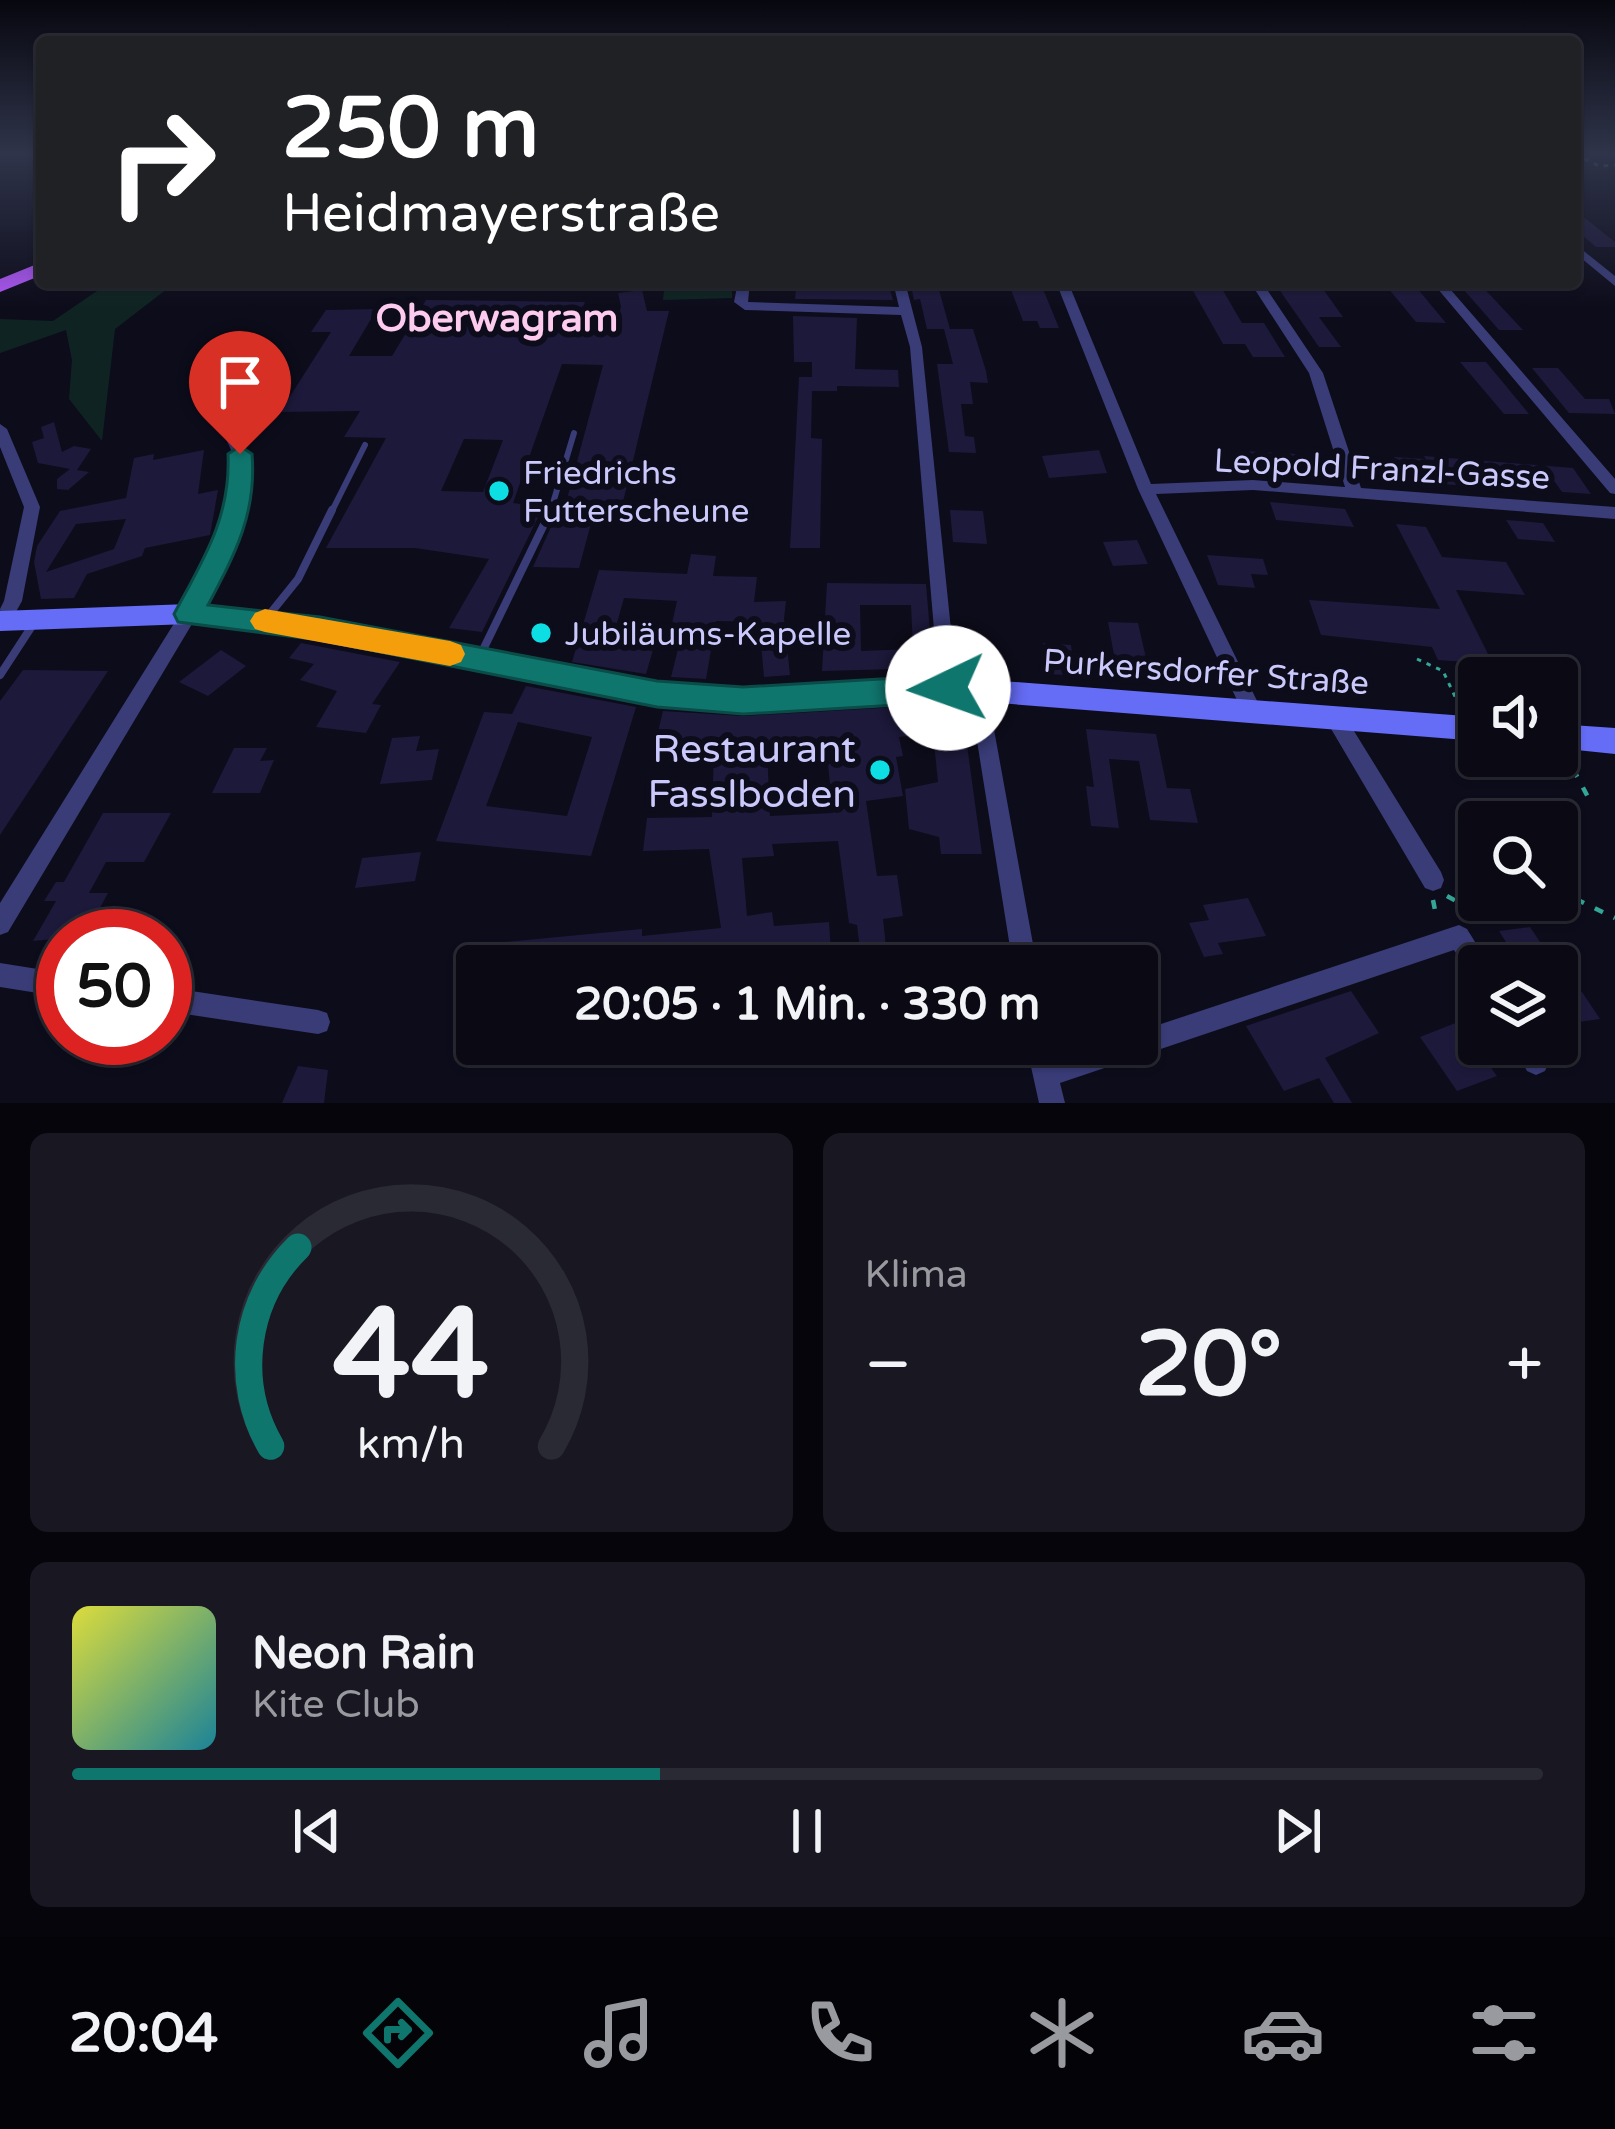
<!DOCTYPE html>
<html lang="de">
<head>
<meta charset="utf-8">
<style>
	:root { --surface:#0a0914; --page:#181722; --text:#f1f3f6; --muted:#999aa0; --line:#2a2a34; --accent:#0f766e }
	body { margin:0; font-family:"Varela Round",sans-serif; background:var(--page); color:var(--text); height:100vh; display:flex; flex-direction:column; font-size:45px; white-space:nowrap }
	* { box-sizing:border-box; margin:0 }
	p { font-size:39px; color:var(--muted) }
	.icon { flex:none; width:66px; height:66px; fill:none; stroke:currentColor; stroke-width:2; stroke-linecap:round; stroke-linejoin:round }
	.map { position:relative; height:1103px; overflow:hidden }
	.sheet { display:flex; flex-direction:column; gap:30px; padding:30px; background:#06050b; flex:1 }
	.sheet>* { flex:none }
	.top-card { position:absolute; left:36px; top:36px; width:1545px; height:252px; border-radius:12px; box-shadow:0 3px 9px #0004,0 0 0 3px var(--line); background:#202124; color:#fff; overflow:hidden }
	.fabs { position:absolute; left:1458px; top:657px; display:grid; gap:24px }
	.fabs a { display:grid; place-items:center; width:120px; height:120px; border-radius:12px; background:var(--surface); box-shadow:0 3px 9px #0004,0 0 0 3px var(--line); font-size:60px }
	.speed { position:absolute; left:36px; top:909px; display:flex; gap:24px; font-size:60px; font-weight:700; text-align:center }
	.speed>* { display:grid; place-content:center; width:156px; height:156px; border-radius:50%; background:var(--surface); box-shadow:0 3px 9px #0004,0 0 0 3px var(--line); line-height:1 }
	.speed .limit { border:18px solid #d22; background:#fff; color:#111 }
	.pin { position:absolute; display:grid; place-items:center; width:102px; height:102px; color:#fff; margin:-123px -51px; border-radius:50% 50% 50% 0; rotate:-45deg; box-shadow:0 0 12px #0007 }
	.pin .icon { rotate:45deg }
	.me { position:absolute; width:132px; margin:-66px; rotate:267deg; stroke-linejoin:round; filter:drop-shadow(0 0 9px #0008) }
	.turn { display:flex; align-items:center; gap:42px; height:252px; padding:0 48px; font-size:54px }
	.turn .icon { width:156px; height:156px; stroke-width:2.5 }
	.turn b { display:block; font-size:84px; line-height:102px }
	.big { font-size:90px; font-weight:800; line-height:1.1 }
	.sheet .card { flex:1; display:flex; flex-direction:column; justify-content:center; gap:18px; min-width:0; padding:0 42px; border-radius:18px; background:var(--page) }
	.sheet .dial { align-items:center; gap:0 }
	.dial svg { height:312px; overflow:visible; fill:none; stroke:var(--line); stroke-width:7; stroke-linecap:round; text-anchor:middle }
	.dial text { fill:var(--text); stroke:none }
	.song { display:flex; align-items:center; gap:36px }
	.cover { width:144px; height:144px; border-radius:18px; background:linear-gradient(135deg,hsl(60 70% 55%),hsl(190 70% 35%)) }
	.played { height:12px; border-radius:6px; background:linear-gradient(90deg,var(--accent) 40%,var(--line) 40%) }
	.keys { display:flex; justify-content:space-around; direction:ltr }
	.heat { display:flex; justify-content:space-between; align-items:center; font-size:66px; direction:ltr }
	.sheet .tiles { flex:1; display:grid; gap:30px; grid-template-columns:1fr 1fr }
	.card:last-child { grid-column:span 2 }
	.trip { position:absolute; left:456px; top:945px; width:702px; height:120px; border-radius:12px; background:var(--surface); box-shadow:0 3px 9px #0004,0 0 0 3px var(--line); font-weight:800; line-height:120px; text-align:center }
	.tab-bar { display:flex; height:192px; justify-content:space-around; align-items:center; background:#040408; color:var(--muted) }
	.tab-bar .icon { width:84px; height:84px }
	.tab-bar .current { color:var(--accent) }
	.tab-bar b { font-size:54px; color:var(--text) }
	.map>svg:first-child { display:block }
	.green { fill:#0f2422 }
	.building { fill:#1d193b; fill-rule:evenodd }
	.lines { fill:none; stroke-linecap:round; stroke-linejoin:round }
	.path-far1 { stroke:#33a696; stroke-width:3; stroke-dasharray:4.5 6; stroke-linecap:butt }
	.path { stroke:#33a696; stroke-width:4.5; stroke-dasharray:9 12; stroke-linecap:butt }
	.service-far1 { stroke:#393c77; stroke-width:6 }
	.service { stroke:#393c77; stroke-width:8 }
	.minor { fill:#393c77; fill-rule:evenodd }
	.secondary { fill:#656cf6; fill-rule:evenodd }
	.primary { fill:#ae56f5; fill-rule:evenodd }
	.route { fill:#0f766e; stroke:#0a4d48; stroke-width:3 }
	.slow { fill:#f59e0b }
	.poi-dot { fill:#0ddee4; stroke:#0d0c1b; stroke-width:4.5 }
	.labels { text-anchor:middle; stroke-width:12; stroke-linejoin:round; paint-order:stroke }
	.street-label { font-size:33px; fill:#cbc9fc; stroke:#0d0c1b }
	.poi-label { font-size:33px; fill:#cbc9fc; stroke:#0d0c1b; text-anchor:start }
	.far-district-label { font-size:39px; font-weight:bold; fill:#fccbee; stroke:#0d0c1b }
	.near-poi-label { font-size:39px; fill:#cbc9fc; stroke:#0d0c1b; text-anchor:end }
</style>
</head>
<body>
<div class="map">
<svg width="1615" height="1103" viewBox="0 0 1615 1103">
	<rect width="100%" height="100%" fill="#0d0c1b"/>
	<path class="green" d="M110,282H176L115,329L102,441L69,399L72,360L66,330L0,353V319L53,321Z
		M665,282H732V298L663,300Z"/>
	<path class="building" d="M1575,210L1615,242V247H1596L1575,229Z
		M851,282L852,287L889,286L893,300L795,299L796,289L836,290L835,283Z
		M915,282L937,283L950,329H927L920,299L914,300L911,286Z
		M1008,282H1028L1031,289H1043L1059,328H1040L1037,321H1023Z
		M1188,282H1218L1242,323H1264L1285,357H1253L1245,344H1223Z
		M1274,282H1318L1343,317H1319L1341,347H1319Z
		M1383,282H1412L1446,323L1416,322Z
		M1457,282H1478L1523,330H1499Z
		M642,290L647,311H669L622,506L596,505L579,568L533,567L559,509L564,510L603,365L562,364L513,503L543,507L482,632L449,628L489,559L415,548H326L386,438L344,437L360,411L280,412L331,332H311L326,310L377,309L349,356H392L426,300L585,302L574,333H613L621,307L618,293ZM464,439L503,440L483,492L441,491Z
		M793,316L857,318L855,369L898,370L899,387L837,386V391H812L811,438L822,439L820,548H790L799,377H812V362H794Z
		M944,329H973L986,371L988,383L970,382L973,404H961L965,436L974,437L976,453L949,452L937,364H953Z
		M1460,362H1486L1529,414H1504Z
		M1532,368H1558L1585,399H1609L1615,414L1569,413Z
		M54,422L62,452L74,446L91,449L77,470L89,472L68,490L57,489V479L70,469L38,463L32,442L44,438L41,427Z
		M204,450L198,494L218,490L210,535L145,548L142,556L87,574L74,598L41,599L34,562L37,546L60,511L126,498L134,458L154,454L153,460ZM126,519L114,549L46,572L76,524Z
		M1099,450L1107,473L1049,478L1042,456Z
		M1244,451L1316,455L1323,473L1249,470Z
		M1424,456L1573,468L1591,494L1562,492L1555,482L1481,477L1487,487L1395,481L1385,463L1395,457L1426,459Z
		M1270,502L1345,509L1354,527L1276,520Z
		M950,510L983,511L987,544L953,542Z
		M1506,520L1543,523L1555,542L1518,539Z
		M1396,524L1426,527L1442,557L1506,562L1525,595L1456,590L1493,664L1438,660L1432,647L1321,635L1309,600L1440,609Z
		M1137,540L1148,564L1113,566L1103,542Z
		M691,554L716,556L713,576L757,577L754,602L786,601L784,619L790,675L764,677L759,622L716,621L706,679L671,677L679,645L668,642L677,601L624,598L611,644L653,650L646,674L572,662L599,570L687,574Z
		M1207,555L1263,559L1268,575L1251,574L1255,588L1218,585Z
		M827,583L926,584L933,668L822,671ZM860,605H911L913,649L861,651Z
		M1108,622L1138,623L1151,680L1048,674L1043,643L1071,645L1072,653L1114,655Z
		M301,643L400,662L372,704L381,705L366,733L316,727L337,691L300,680L314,664L289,658Z
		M221,650L246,666L208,696L179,682Z
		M23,670L108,671L0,835V701Z
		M526,686L636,707L591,856L436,841L484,712L512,714ZM518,722L592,737L567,816L486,806Z
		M948,704L960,710L966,738L982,854H941L939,837L909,829L905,789L938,782L933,733L899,737L903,756L896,757L903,796L866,801L877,876L897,875L903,916L883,919L888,966H862L857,925L849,923L838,841L772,844L774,856L742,858L747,916L772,912L774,926L829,922L832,966H477V998L455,1000L462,946L642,929V936L721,928L709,849L643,851L647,818L712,817L714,749L655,744L663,711L743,716ZM826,745L833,813L770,816L767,749Z
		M1086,729L1156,734L1167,788L1190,789L1198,823L1150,820L1139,761L1109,759L1119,828L1091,826L1086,786L1094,787Z
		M420,736L416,751L439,749L432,780L380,784L392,738Z
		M234,748H267L260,761L274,760L260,793H212Z
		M103,813H171L144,862H106L89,893H108L85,936L33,941L56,901H44L56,882H64Z
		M421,852L415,881L355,888L362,858Z
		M1248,898L1266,936L1218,943L1223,954L1204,957L1189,923L1209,920L1203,905Z
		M1530,927L1556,966H1521L1499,931Z
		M1127,944L1137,966H1061L1060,960Z
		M1557,968L1573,993L1582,992L1600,1019L1557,1025Z
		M1351,991L1379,1033L1325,1058L1352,1103H1334L1319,1078L1284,1091L1246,1026Z
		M1458,1022L1497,1076L1457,1091L1420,1037Z
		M298,1066L328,1070L324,1103H282Z"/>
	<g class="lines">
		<path class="path-far1" d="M1575,154L1599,166L1615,165
			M1417,659L1443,671L1459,705
			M1567,759L1574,772"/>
		<path class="path" d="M1573,769L1588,797
			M1557,890L1615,918
			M1447,896L1479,914L1522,900
			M1433,900L1437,920"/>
		<path class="service-far1" d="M331,513L365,445
			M550,513L574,433"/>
		<path class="service" d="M265,620L298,579L332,510
			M479,658L551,510
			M0,675L32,626"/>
		<path class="minor" d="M1575,244L1615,276V286L1575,253Z
			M738,282H750L748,302L899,307L893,282H905L922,347L957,688L955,694L948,696L941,694L939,688L910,347L901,315L745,310L734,302Z
			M1056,282H1068L1151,484L1253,480L1345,487L1309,373L1250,282H1262L1323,373L1361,488L1615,507V519L1253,490L1156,494L1261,709L1258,715L1251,717L1244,715L1138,489Z
			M1432,282H1444L1615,479V494L1610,493Z
			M224,416L231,420L247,454L250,489L240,533L195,619L8,932L0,935V903L183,609L224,533L234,489L233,454L217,420Z
			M0,424L7,429L40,507L22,601L8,626L2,628L0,609L4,601L24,507L0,447Z
			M978,683L985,685L987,691L1037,966H1013L969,691L971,685Z
			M1334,708L1341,710L1441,872L1444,880L1441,888L1433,891L1425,888L1327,722L1324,716L1327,710Z
			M1459,925L1467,929L1490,966H1479V981L1471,977L1454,950L1060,1083L1065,1103H1039L1026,1044H1052L1055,1059L1100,1044H1137V1032Z
			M0,963L63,973V997L0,987Z
			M165,987L318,1010L327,1013L330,1022L327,1031L318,1034L165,1011Z
			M1512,1044H1539L1549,1062L1545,1071L1536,1075L1527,1071Z"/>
		<path class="secondary" d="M189,604L264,611L657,682L743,688L948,677L1479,717V741L948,699L743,712L657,706L264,631L189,624L0,631V611Z
			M1557,724L1615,728V754L1557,748Z"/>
		<path class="primary" d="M42,262V275L0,292V279Z"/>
	</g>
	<linearGradient id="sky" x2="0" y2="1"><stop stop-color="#07070f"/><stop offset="0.5" stop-color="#2f344a"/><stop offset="1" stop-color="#2f344a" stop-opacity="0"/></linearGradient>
	<rect width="1615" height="307" fill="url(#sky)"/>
	<path class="route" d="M240,446L252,454C257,513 235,554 208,605L320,617L657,681L743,687L948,675L959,679L964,688L959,698L948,702L743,714L657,707L320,640L178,622L174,614C203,560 231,517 228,454Z"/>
	<path class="slow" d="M265,609L450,641L461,645L465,654L461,662L450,666L265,632L255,629L250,621L255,613Z"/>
	<g class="poi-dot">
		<circle cx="499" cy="491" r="12"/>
		<circle cx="541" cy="633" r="12"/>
		<circle cx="880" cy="770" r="12"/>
	</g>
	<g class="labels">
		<g class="street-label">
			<text transform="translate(1382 468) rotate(3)" y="12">Leopold Franzl-Gasse</text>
			<text transform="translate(1206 671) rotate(4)" y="12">Purkersdorfer Straße</text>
		</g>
		<g class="poi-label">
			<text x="523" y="484">Friedrichs<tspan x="523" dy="38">Futterscheune</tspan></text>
			<text x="565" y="645">Jubiläums-Kapelle</text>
		</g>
		<g class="far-district-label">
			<text x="497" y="331">Oberwagram</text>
		</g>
		<g class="near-poi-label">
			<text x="856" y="762">Restaurant<tspan x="856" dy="45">Fasslboden</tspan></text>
		</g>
	</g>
</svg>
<div class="fabs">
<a><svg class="icon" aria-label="sound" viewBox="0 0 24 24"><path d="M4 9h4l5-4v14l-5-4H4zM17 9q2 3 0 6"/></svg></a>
<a><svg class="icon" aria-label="search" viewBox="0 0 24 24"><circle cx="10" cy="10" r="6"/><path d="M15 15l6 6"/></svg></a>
<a><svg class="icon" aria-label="layers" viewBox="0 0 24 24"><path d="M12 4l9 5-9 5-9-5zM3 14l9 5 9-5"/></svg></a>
</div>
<div class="speed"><div class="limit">50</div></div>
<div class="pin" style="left:240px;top:454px;background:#d93025"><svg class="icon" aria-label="arrive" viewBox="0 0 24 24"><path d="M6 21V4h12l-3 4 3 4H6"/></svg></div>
<svg class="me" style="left:948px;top:688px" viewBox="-20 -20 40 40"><circle r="19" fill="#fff"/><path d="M0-13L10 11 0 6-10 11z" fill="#0f766e"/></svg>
<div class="trip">20:05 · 1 Min. · 330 m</div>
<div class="top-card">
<div class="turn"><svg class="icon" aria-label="right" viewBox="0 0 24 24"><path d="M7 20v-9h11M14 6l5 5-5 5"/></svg><div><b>250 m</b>Heidmayerstraße</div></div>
</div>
</div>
<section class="sheet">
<div class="tiles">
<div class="card dial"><svg viewBox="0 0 100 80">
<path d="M14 69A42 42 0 1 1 86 69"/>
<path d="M14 69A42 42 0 0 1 21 18" stroke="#0f766e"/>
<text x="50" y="56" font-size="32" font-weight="700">44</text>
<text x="50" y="72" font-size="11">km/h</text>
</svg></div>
<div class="card"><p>Klima</p>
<div class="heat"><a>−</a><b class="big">20°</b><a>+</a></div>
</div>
<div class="card">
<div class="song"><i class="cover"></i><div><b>Neon Rain</b><p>Kite Club</p></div></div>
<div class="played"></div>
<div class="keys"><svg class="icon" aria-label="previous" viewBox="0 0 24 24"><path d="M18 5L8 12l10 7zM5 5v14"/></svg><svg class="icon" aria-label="pause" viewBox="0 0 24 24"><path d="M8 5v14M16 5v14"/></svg><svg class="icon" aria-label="next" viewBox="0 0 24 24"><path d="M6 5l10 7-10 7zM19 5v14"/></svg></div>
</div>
</div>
</section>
<nav class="tab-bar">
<b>20:04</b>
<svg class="icon current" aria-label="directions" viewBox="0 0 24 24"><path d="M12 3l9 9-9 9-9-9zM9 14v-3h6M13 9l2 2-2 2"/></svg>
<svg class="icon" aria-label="music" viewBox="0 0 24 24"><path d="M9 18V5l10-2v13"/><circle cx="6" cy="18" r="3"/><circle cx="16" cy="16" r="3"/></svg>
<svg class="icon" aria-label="phone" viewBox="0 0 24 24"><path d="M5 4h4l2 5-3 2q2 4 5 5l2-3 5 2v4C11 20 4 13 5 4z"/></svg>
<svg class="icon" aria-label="climate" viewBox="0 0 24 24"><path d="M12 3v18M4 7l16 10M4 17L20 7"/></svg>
<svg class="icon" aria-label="car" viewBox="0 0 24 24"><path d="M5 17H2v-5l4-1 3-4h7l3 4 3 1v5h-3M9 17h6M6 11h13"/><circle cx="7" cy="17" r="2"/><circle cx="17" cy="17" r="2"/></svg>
<svg class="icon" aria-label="filters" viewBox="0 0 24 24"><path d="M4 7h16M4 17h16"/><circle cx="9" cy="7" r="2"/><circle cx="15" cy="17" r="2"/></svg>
</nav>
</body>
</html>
